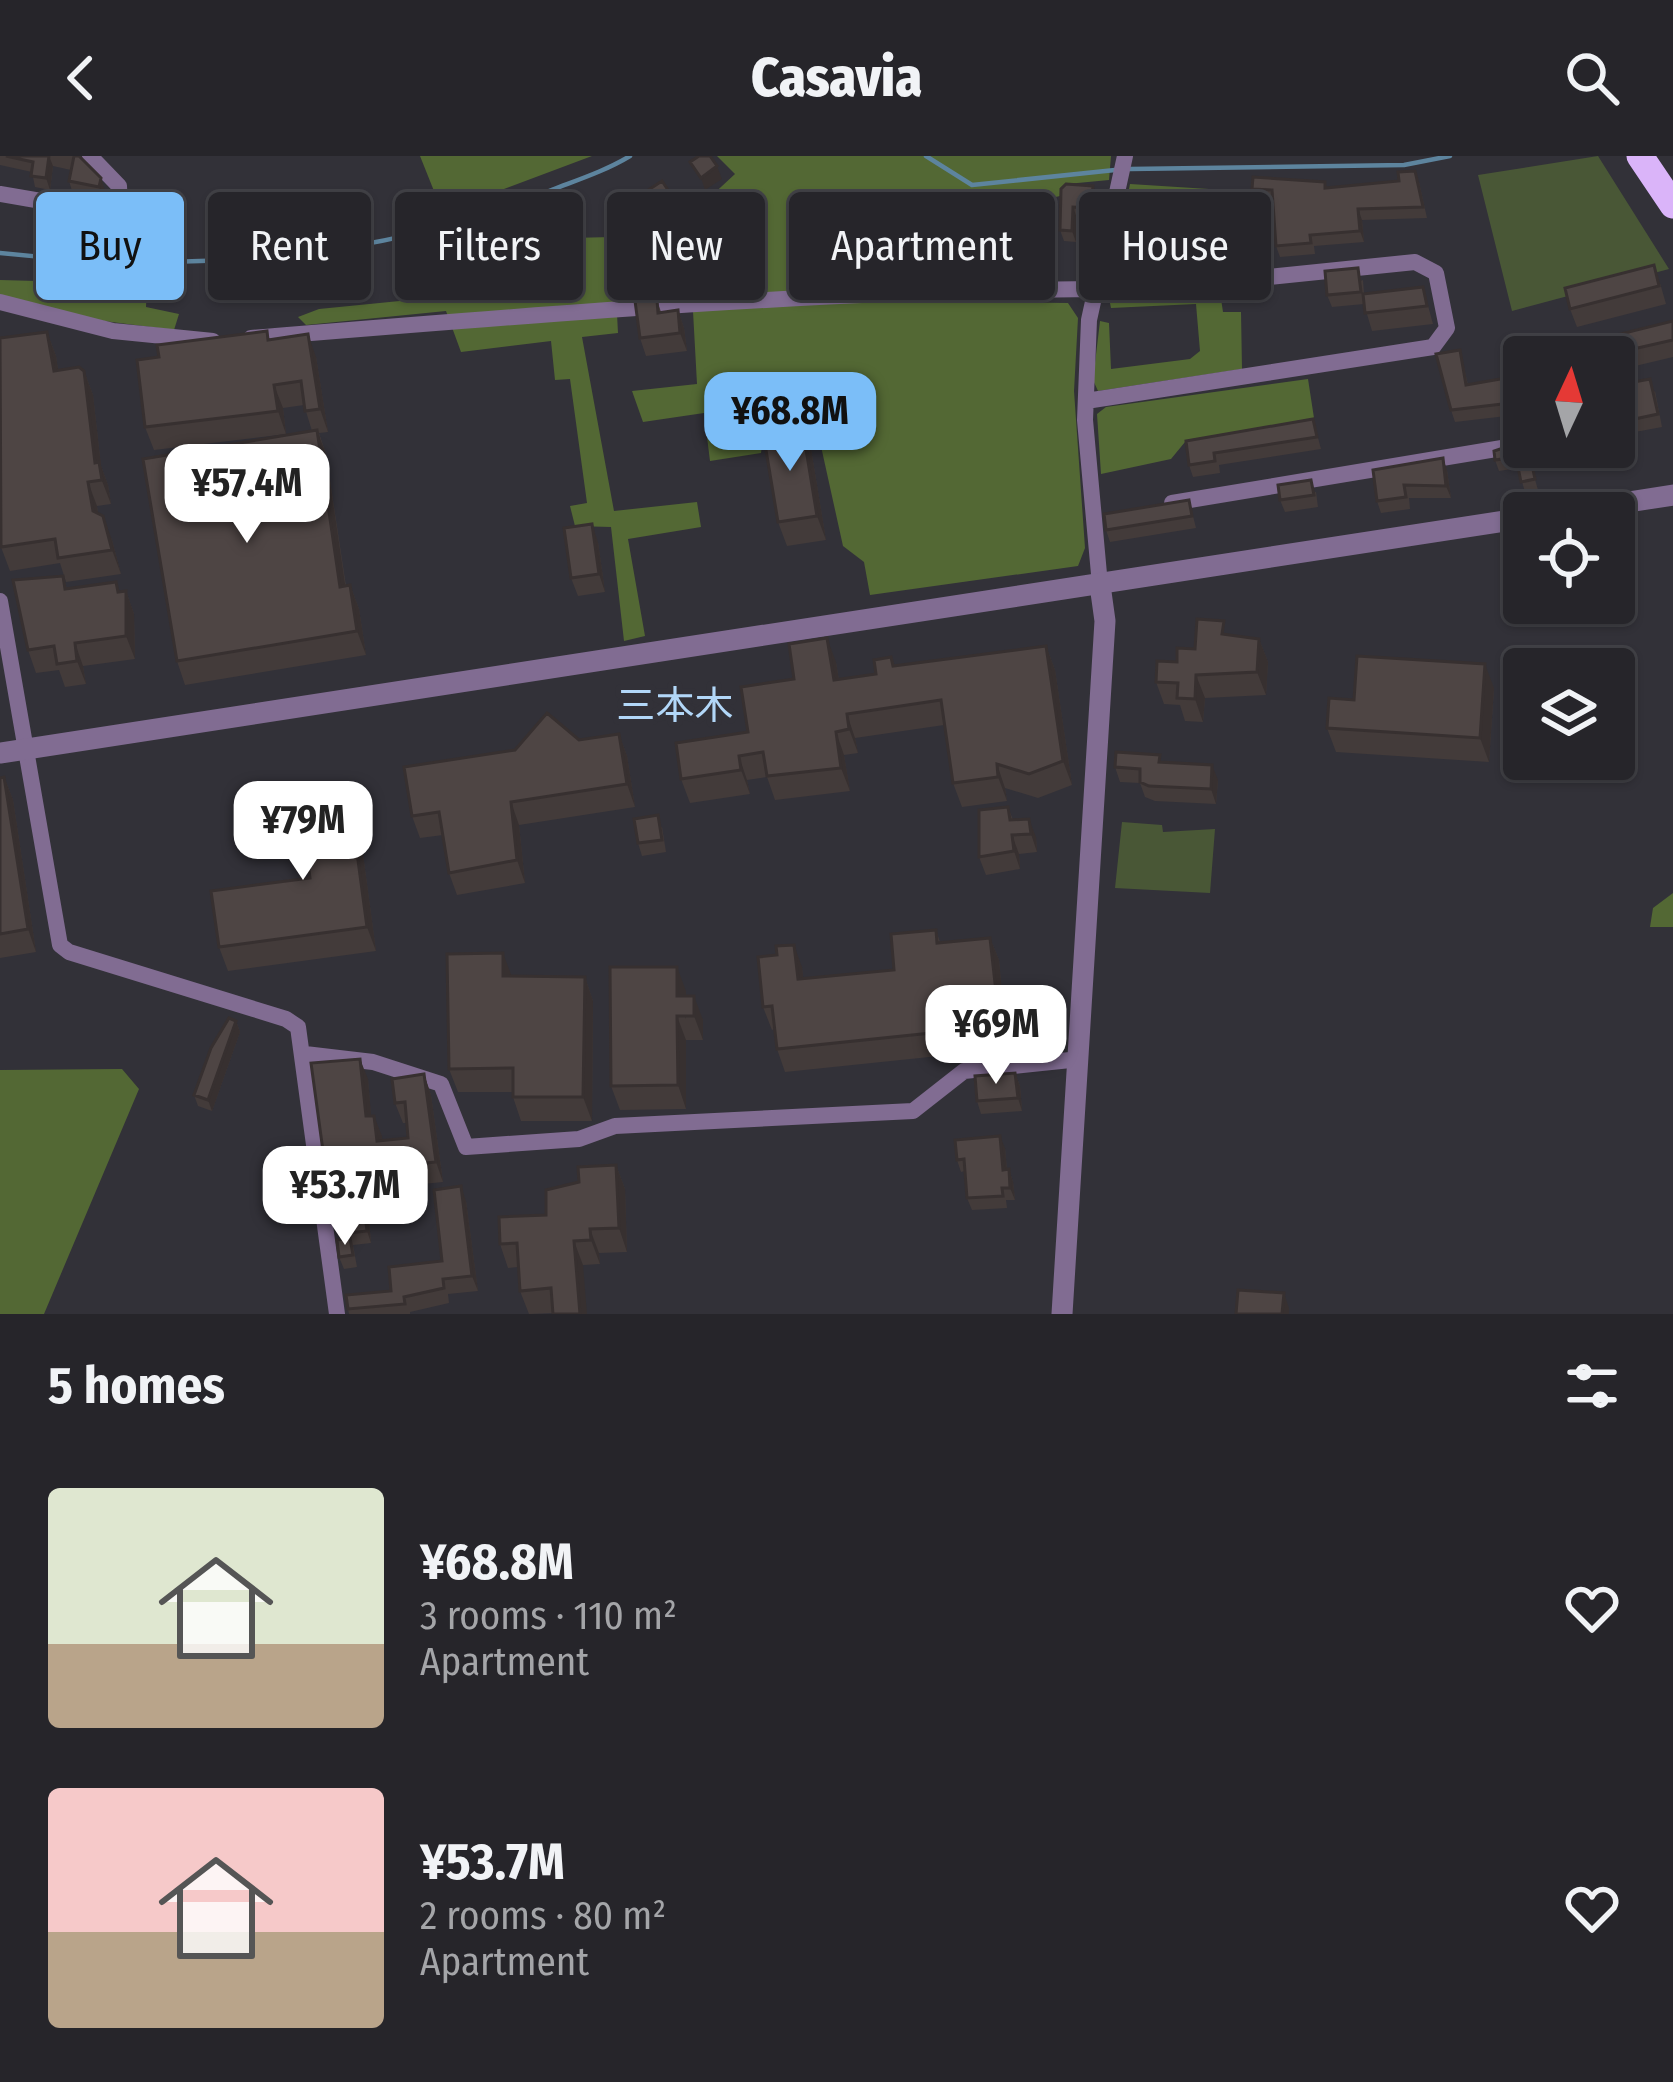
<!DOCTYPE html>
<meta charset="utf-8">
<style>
:root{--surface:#26252a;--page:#323136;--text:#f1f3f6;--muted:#a4a5a8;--line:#424247;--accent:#7bbef8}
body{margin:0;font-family:"Fira Sans Condensed","Noto Sans JP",sans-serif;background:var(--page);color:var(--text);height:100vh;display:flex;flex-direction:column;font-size:45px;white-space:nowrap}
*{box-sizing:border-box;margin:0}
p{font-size:39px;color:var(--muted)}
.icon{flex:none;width:66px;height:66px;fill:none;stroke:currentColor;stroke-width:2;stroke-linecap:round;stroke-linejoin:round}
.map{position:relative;height:1158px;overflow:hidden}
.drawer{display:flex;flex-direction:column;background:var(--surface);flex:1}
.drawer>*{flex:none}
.top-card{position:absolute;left:36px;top:36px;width:1602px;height:108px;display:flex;gap:24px}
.needle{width:78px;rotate:4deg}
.buttons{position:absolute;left:1503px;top:180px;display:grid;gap:24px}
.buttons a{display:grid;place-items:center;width:132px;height:132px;border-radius:12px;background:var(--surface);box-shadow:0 3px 9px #0004,0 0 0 3px var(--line);font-size:60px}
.price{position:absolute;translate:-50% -102px;padding:0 27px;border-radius:24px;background:#fff;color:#222;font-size:39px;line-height:78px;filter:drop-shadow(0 3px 6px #0008)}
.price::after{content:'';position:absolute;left:50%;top:72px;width:36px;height:27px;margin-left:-18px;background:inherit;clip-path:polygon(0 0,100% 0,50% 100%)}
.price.selected{background:var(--accent);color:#111}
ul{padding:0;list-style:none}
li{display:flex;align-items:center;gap:36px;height:300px;padding:0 48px}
li span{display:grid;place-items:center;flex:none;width:336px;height:240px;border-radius:12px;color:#555}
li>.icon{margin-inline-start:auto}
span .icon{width:144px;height:144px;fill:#fffc;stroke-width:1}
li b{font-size:51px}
h2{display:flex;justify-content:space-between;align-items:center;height:144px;padding:0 48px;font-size:51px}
.chip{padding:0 42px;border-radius:12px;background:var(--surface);box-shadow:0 3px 9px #0004,0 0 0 3px var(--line);font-size:42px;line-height:108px}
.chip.selected{background:var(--accent);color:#111}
header{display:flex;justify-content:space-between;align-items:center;height:156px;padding:0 48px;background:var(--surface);font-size:54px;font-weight:800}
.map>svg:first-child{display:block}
.green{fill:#495736}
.forest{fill:#536834}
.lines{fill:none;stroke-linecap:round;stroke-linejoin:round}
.stream{stroke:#5d849e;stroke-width:4.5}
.minor{stroke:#816c92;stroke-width:16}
.tertiary{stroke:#816c92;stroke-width:21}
.trunk{stroke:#dab4f9;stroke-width:27}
.wall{fill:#433b3a}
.shaded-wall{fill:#373030}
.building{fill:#4e4544;stroke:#373030;stroke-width:3}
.labels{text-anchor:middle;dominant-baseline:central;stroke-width:12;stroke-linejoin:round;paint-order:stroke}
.quarter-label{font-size:39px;fill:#b2d7f8;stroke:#323138}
</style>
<header><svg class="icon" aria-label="back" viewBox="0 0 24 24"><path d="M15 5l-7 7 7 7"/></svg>Casavia<svg class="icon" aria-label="search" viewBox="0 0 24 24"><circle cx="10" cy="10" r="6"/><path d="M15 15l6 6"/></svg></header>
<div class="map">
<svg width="1673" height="1158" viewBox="0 0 1673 1158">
<rect width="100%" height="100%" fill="#323138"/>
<path class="green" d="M1598,0L1669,113L1512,155L1478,19Z
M1122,666L1162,669L1163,676L1215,673L1210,737L1115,732Z"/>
<path class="forest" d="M420,0H592L456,51L436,40Z
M717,0H1111L1109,24L1067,28L1060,40L1004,53L983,71L980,43L884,50L893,145L1068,147L1078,162L1074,235L1085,392L1078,410L870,439L864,406L843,390L813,254L767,255L761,297L710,305L704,257L643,266L632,235L697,228L692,137L616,139L618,177L582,181L614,355L697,346L701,371L628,383L645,480L624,485L611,371L575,370L570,350L587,347L570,223L555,224L551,185L461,196L446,155L306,169L298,161L319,153L450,140L474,125L476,112L463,101L493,84L612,81L644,87L680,69L735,18Z
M1130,28L1209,33L1215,67L1255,72L1273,84L1269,112L1157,122L1154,72H1121Z
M0,124L147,128L146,151L179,158L174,174L104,165L0,141Z
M1210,134L1220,136L1223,156H1241L1242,213L1098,235L1093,224L1100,165L1109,167L1111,213L1190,203L1200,195L1196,148L1111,152L1109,142Z
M1308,223L1314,262L1185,286L1171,303L1101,318L1097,258L1106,251Z
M1673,737V771H1650L1653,752Z
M122,913L139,933L44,1158H0V914Z"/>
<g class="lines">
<path class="stream" d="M926,0L972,29L1115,14
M1130,13L1404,9L1450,0
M0,97C187,117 379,106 554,33C580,23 607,14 630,0"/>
<path class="minor" d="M0,38L111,57L120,50L119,30L90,0
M0,146L113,175L213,185
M251,182C531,159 812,135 1094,133
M1086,245L1433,191L1447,172L1436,117L1415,106L1093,139
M1172,347L1508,291
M1100,429L1085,264L1089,164L1125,0
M0,445L60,789L69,796L286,863L298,871L337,1158
M305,898L373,906L441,928L466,991L579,983L615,970L913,955L964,915L1080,903"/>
<path class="tertiary" d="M1558,357L1673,339
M0,597L1524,362
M1062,1158L1105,465L1100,429"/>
<path class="trunk" d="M1640,0L1673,49"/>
</g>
<path class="wall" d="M0,0H74L71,14L53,10L50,34L35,31L32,16L0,9Z
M74,0L105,34L104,43L73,38L69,25Z
M1325,26L1327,32L1419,26L1427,62L1362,64L1364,86L1314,90L1315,98L1280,101L1276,90L1273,45L1256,44L1252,33Z
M1093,30L1097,41L1095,63L1077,62L1076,86L1064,85L1060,74L1061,33Z
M887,54H971L976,86L954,89L952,82L936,83L934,77L907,81L909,96L896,98L892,86Z
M1144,67L1148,79L1150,108L1129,109L1125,97L1128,80Z
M1363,124L1364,138L1423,131L1433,168L1372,175L1364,148L1332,151L1327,139Z
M1660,127L1666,148L1577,171L1570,153Z
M657,144L661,156L678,154L684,172L687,195L646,200L640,182Z
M1673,165V201L1614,215V201H1584Z
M47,176L56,200L58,214L84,215L93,239L101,310L108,329L111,348L97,350L98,358L112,384L121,418L66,426L60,407L10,415L1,391Z
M270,183L316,201L328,276L319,277L326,298L346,430L350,429L359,453L366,499L185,529L177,505L312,275L304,249L283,252L286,278L154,294L145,271Z
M1460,194L1468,229L1506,222L1515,259L1455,266L1451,254Z
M1655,235L1662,271L1635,276L1630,264Z
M1313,263L1321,293L1225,308L1219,309L1220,317L1193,321L1189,309L1186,285Z
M802,269L811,293L826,384L787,390L778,366Z
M1524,285L1538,334L1525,336L1518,312L1499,315L1495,304Z
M1373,314H1447L1451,342H1409L1410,353L1381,357L1377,345Z
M1316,336L1318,351L1285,356L1280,344Z
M1189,344L1196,372L1110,386L1106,374Z
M598,386L605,436L578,440L571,422Z
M63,420L67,433L126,435L134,458L135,503L83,510L86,528L65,531L59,514L36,517L28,494Z
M1229,479L1259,483L1268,506L1266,539L1205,542L1203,566L1185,565L1180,549L1164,548L1156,526L1177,506L1195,493Z
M1046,490L1055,514L1072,629L1038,642L1005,632L1007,645L962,651L953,627L944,569L855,582L858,597L844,599L850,635L775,644L767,621L747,624L750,638L690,647L681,623L748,576L794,523L836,506L839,524L876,518L891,501L895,510Z
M1494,532L1489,606L1336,596L1327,572L1354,544Z
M619,578L627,600L635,651L519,669L525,727L457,739L449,717L443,679L420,682L412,660L579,584Z
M1163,607L1218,624L1216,648L1155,645L1145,641L1140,627L1120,626L1115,611Z
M4,621L13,644L36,796L0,802V622Z
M348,630L357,654L376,795L228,815L219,791L310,722Z
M1008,651L1013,664L1036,681L1037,696L1019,698L1020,713L986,719L979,701Z
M662,671L666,696L642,700L638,687Z
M936,774L940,786L990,782L999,804L1004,859L987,885L968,897L785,916L777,893L774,873L772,874L763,851L802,811L803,823L894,814Z
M677,811L686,840L703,864V884H686V953L620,954L611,930Z
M511,820L585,821L593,845L592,965H521L513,941V936H458L449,913Z
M236,865L240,876L212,955L198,950L194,939Z
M1015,917L1020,930L1022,955L981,958L977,945Z
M424,918L431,939L443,1026L333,1037L326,1017L368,923L371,960H374L382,984L408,982L407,967H403L395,947Z
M1005,992L1007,1014L1009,1013L1013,1026L1015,1044H1006L1007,1052L972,1054L967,1042L965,1015L961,1016L957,1004Z
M616,1009L625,1033L627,1096L599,1097L600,1108L583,1109L553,1157L529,1158L520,1135L518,1111L508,1112L500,1088L546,1059Z
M466,1045L478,1135L448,1138L449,1147L410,1156V1158H349L348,1153L391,1135L442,1105Z
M364,1050L369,1063L371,1087L353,1089L357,1111L344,1113L339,1101L341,1083L339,1078Z"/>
<path class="shaded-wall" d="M49,0L53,10L50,34L46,22Z
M717,10L722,23L705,34L701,22Z
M101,22L105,34L104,43L99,31Z
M1093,30L1097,41L1095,63L1091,52Z
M670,37L675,49L646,68L641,56Z
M967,43L971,54L976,86L971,75Z
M1073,51L1077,62L1076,86L1072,75Z
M1358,53L1362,64L1364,86L1360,75Z
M1144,67L1148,79L1150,108L1146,96Z
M678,154L684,172L687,195L680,177Z
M47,176L56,200L62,238L54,215Z
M308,178L316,201L328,276L320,253Z
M84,215L93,239L101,310L108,329L111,348L95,307Z
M274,229L283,252L286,278L278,255Z
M802,269L811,293L826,384L817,360Z
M317,274L326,298L349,455L340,431Z
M1443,302L1447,314L1451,342L1446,330Z
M88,326L97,350L101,378L93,355Z
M103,360L112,384L121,418L112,394Z
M592,368L598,386L605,436L599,418Z
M116,426L125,449L126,435L134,458L135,503L126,480Z
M350,429L359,453L366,499L357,475Z
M827,482L836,506L843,548L834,524Z
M1259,483L1268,506L1266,539L1257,516Z
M75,487L83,510L86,528L77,505Z
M1046,490L1055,514L1072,629L1063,605Z
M1485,508L1494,532L1489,606L1480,582Z
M1196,519L1205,542L1203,566L1195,543Z
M847,558L855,582L858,597L849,573Z
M836,576L844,599L850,635L841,612Z
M619,578L627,600L635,651L627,628Z
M739,600L747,624L750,638L741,614Z
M997,608L1005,632L1007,645L998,621Z
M1212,609L1218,624L1216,648L1211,633Z
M4,621L13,644L36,796L28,773Z
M348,630L357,654L376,795L367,771Z
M511,646L519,669L525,727L517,704Z
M1029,663L1036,681L1037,696L1031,678Z
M1012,679L1019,698L1020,713L1014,695Z
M990,782L999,804L1004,859L987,885L978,863Z
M794,789L802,811L806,846L798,823Z
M503,797L512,821L503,820Z
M677,811L686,835V863L677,840Z
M585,821L593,845L592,965L583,941Z
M694,840L703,864V884L694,860Z
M677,860L686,884V953L678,929Z
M236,865L240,876L212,955L208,944Z
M360,903L368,923L373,981L366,960Z
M1015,917L1020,930L1022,955L1018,942Z
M424,918L431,939L443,1026L436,1006Z
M374,960L382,980L384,1005L377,985Z
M1000,980L1005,992L1008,1026L1003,1014Z
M616,1009L625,1033L627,1096L619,1072Z
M1009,1013L1013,1026L1015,1044L1010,1032Z
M461,1030L466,1045L478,1135L472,1120Z
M364,1050L369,1063L371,1087L367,1075Z
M590,1073L599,1097L600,1108L591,1084Z
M574,1085L583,1109L587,1158H580Z
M1284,1137L1289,1152V1158H1282Z"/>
<path class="building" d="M6,0H49L46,22L31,20L33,6Z
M74,0H79L101,22L99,31L69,25Z
M699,0H710L717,10L701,22L690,6Z
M1415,15L1423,51L1358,53L1360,75L1310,79L1311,87L1276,90L1272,34L1252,33L1253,21L1325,26V32L1399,25L1398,16Z
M662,25L670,37L641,56L633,44Z
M1066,28L1093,30L1091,52L1073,51L1072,75L1060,74L1061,33Z
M967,43L971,75L950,78L949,70L932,71L931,65L902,69L905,85L892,86L887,54Z
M1144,67L1146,96L1125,97L1123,81L1128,80L1127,68Z
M1654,109L1659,130L1570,153L1565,132Z
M1358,112L1361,136L1327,139L1325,115Z
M1423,131L1427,150L1365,157L1363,138Z
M657,144L658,157L678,154L680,177L640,182L635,145Z
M1673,165V184L1598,201H1584L1580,188Z
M267,175L268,184L308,178L320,253L305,255L301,225L274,229L278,255L145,271L137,204L159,201L157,189Z
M47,176L54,215L79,211L84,215L95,307L99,306L102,324L88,326L93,355L103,360L112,394L58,402L55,383L1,391L0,182Z
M1460,194L1466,229L1506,222L1511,247L1451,254L1436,198Z
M1650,223L1658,258L1630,264L1623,228Z
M1313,263L1317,281L1221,296L1214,297L1215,305L1189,309L1186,285Z
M802,269L817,360L778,366L763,276Z
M317,274L340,431L350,429L357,475L177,505L143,303Z
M1524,285V291H1528L1535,323L1521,326L1516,301L1495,304L1494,295Z
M1443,302L1446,330L1404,329L1406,341L1377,345L1373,314Z
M1311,324L1314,339L1280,344L1278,329Z
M1189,344L1192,360L1106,374L1104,358Z
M592,368L599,418L571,422L564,372Z
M63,420L65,433L116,426L118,436L126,435V480L75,487L77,505L57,508L54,490L28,494L13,424Z
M1197,463L1224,465L1222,478L1259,483L1257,516L1196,519L1195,543L1177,542L1178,527L1156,526L1157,505L1177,506V492L1195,493Z
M827,482L834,524L876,518L874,504L891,501L893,510L1046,490L1063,605L1029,618L997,608L998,621L953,627L941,544L847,558L849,573L836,576L841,612L767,620L763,596L739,600L741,614L681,623L676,587L748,576L741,531L794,523L789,488Z
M1357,500L1485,508L1480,582L1327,572L1329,542L1354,544Z
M547,557L579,584L619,578L627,628L511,646L517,704L449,717L439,656L412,660L404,611L515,594Z
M1116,596L1160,599L1159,606L1212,609L1211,633L1149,630L1140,626V613L1115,611Z
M4,621L28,773L0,778V622Z
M348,630L367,771L219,791L211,735L310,722L299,637Z
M1008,651L1010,664L1029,663L1031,678L1012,679L1014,695L979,701V654Z
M658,659L662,684L638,687L634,663Z
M936,774L937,787L990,782L996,836L978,863L960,874L777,893L772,850L763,851L758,801L777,799L776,790L794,789L798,823L894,814L891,778Z
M503,797V820L585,821L583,941H513V912L449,913L447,798Z
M610,811H677V840H694V860H677L678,929L611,930Z
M229,862L236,865L208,944L194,939L211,892Z
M360,903L366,960H374L377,985L408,982L405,946L395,947L392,923L424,918L436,1006L326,1017L311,907Z
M1015,917L1018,942L977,945L975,920Z
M1000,980L1003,1014L1009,1013L1010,1032H1002L1003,1040L967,1042L964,1003L957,1004L955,984Z
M616,1009L619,1072L590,1073L591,1084L574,1085L580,1158H553L551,1132L520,1135L517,1087L500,1088L499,1061L546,1059V1034L579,1026L578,1011Z
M461,1030L472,1120L443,1123L444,1132L404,1141L405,1148L348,1153L346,1139L391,1135L389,1111L442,1105L434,1034Z
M364,1050L367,1075L339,1078L336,1054Z
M350,1082L353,1099L339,1101L337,1084Z
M1238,1134L1284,1137L1282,1158H1236Z"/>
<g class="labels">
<g class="quarter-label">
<text x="675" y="550">三本木</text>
</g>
</g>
</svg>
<div class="buttons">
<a><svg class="needle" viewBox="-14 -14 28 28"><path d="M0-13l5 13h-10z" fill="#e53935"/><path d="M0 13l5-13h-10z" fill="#a4a5a8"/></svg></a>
<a><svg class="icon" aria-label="locate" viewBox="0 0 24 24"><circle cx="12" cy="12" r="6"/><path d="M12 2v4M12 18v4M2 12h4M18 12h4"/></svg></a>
<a><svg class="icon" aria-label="layers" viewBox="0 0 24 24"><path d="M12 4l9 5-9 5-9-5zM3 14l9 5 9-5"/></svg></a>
</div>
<b class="price selected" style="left:790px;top:318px">¥68.8M</b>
<b class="price" style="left:247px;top:390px">¥57.4M</b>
<b class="price" style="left:303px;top:727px">¥79M</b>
<b class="price" style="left:996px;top:931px">¥69M</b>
<b class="price" style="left:345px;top:1092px">¥53.7M</b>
<div class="top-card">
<a class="chip selected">Buy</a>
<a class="chip">Rent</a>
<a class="chip">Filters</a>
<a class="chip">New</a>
<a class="chip">Apartment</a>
<a class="chip">House</a>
</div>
</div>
<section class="drawer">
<h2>5 homes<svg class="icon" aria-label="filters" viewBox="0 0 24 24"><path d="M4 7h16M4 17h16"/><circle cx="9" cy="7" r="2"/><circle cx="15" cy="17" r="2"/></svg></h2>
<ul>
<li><span style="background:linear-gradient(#dfe7d0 65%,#b9a48a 0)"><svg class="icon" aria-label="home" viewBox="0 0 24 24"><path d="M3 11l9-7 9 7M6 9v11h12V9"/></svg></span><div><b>¥68.8M</b><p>3 rooms · 110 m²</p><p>Apartment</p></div><svg class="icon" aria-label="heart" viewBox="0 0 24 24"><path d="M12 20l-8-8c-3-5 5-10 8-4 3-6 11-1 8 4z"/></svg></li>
<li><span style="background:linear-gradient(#f6c9c9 60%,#b9a48a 0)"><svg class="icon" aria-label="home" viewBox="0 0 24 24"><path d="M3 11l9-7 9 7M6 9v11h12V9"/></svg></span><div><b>¥53.7M</b><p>2 rooms · 80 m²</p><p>Apartment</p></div><svg class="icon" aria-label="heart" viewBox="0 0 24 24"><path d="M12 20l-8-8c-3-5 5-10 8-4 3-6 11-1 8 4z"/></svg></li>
</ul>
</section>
